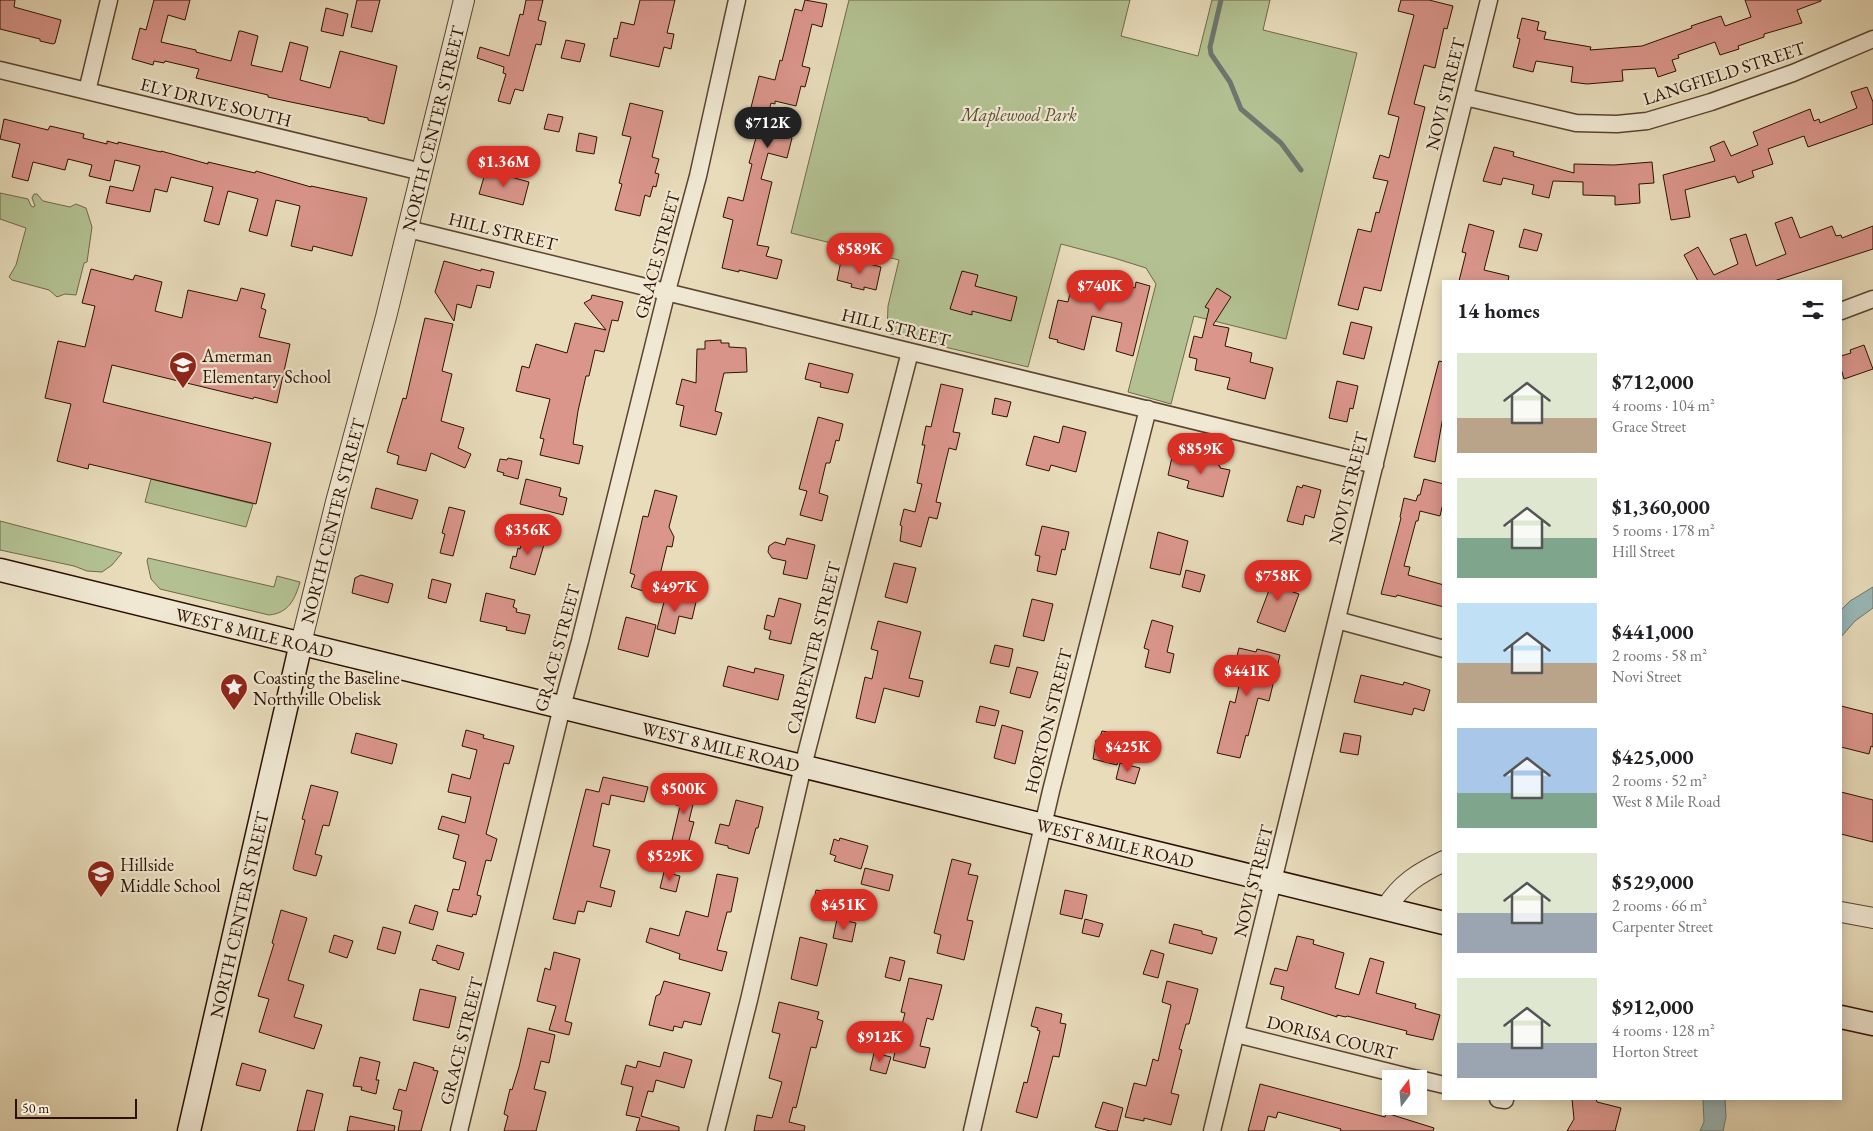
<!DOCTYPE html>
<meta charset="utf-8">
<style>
:root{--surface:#fff;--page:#f6f6f6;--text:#202124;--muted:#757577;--accent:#d93025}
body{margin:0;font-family:"EB Garamond",serif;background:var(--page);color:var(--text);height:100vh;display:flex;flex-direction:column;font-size:19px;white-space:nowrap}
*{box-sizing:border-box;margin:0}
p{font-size:16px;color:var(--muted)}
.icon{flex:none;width:28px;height:28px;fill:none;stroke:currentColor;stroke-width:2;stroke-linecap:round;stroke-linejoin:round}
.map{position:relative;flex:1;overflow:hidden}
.side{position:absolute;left:1442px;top:280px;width:400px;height:820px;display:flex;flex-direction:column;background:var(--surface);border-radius:0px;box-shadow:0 2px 12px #0003}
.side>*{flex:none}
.needle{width:32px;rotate:16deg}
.tools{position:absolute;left:1382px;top:1070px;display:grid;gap:10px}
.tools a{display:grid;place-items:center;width:45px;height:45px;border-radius:0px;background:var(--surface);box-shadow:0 2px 12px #0003;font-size:25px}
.scale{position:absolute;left:15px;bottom:12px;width:122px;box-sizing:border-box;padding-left:5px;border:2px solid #2c1100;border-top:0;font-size:14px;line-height:18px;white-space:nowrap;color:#2c1100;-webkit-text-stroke:4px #f0e8d3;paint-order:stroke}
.price{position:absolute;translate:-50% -42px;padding:0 11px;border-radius:18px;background:var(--accent);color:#fff;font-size:16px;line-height:32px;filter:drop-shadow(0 1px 2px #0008)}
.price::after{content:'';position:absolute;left:50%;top:30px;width:15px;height:11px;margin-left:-8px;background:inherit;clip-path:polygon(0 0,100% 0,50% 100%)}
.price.selected{background:#222;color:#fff}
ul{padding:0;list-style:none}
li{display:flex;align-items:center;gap:15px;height:125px;padding:0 15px}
li span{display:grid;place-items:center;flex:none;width:140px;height:100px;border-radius:0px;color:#555}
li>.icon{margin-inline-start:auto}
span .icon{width:60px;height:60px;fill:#fffc;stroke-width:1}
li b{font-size:21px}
h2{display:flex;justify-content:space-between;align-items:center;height:60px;padding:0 15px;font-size:21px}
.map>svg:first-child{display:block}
.green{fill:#b3c192;stroke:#706949}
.water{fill:#9ab9b9;stroke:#6e766f}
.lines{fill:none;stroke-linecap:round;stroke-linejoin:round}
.stream{stroke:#6e766f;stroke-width:5}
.building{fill:#db968c;stroke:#2c1100}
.minor-casing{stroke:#5b442f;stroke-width:19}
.tertiary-casing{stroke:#5b442f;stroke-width:22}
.secondary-casing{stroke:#2c1100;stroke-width:25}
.minor{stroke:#f0e8d3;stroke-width:16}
.tertiary{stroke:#f0e8d3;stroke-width:20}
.secondary{stroke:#f0e8d3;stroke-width:22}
.labels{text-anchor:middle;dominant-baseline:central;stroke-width:4.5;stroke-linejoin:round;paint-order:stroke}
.street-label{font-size:18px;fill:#2c1100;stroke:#f0e8d3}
.park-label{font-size:18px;font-style:italic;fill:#5b4f33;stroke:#f0e8d3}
.poi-label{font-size:18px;fill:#2c1100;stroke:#f0e8d3;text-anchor:start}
</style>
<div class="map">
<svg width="1873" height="1131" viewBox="0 0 1873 1131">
<rect width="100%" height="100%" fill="#e8dcbb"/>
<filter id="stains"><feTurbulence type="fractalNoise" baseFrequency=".004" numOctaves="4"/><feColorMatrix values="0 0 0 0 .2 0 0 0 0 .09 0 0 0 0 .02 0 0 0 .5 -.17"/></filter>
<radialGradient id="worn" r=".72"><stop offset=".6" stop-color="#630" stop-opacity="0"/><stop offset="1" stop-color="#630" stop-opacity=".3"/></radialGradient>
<path class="green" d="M849,0H1130L1121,36L1198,56L1212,0H1270L1263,30L1357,53L1286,339L1194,316L1171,404L1128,392L1156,284L1146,268L1114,258L1061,244L1028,367L887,333L888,306L899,260L791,233Z
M0,193L28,199L31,206L33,207L35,206L32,198L34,194H37L43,201L70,207L76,204L86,208L92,227L87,262L84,263L76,295L65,294L57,297L49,290L12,280L9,277L16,265L26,228L0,219Z
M151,479L253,504L246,527L145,502Z
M0,521L122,553L112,565L102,572L87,571L74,566L0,550Z
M148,558L274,587L277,576L300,582C295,599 289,613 269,615L160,589L151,579L147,561Z"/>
<path class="water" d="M1873,587V608L1855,621L1841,637V610L1850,601Z
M1703,1099H1725L1726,1117L1723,1131H1700L1704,1122Z"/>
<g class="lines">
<path class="stream" d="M1221,0L1210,47L1211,54L1230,82L1241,109L1281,143L1301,170"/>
</g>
<path class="building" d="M0,0H15L14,7L61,20L55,43L53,44L40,41V39L0,29Z
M154,0H190L185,20L168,15L161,42L196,50V52L231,61L239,31H241L258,36L251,65L282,72L290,42L308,47L300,80L330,88L340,51L397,66L384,124L368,120V118L286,101L268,97V95L196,78L199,69L165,61L164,63L154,61L153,65L132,59L140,28L146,30Z
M357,0H380L372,32L351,27Z
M526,0H543L538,20L546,22L541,45L536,44L523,91L515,89L510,104L498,101L506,74L503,73L504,67L477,58L480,47L509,56L520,14L523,15Z
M640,0H675L667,33L674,34L671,49L664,47L659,67L610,56L614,38L617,39L621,22L634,25Z
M805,0L827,4L822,27L812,24L802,66L810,68L805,87L801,86L796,106L775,101V104L771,103L764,130L792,138L787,158L768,153L761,179L772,182L757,245L769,247L766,256L782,260L777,279L739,270V272L722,268L733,220L723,217L728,197L743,201L752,164L749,163L757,134L745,131L759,76L775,80L780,60L782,61L795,9L802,11Z
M1401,0H1429L1453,6L1447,29L1444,28L1435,68L1424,65L1414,104L1425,107L1381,291L1364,287L1358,310L1338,305L1358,229L1371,232L1376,212L1379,213L1388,181L1373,178L1380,155L1389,158L1399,117L1388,114L1414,15L1398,11Z
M1745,0H1821V1L1797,10L1802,23L1764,34V37L1738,46L1739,49L1720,55L1715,42L1678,55L1679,58L1672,60L1676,71L1658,77L1655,68L1622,70L1623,81L1587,84L1571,82L1573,67L1536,61L1533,72L1513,67L1520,39L1517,38L1522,18L1539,22L1537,30L1546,32L1544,39L1591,47L1590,50L1642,46L1692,28L1691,26L1721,16L1725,26L1751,17Z
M326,8L348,14L343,36L321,31Z
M566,40L585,44L580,62L561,58Z
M1867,87L1873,102V124L1808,147L1804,136L1768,149L1773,164L1752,171L1754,177L1738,183L1735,176L1685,190L1690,217L1671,220L1663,175L1715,161L1710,147L1724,141L1731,156L1758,145L1753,132L1810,109L1814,121L1819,119L1820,123L1857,108L1851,92Z
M630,103L663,111L652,157L659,159L655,173L659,174L656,187L653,186L650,197L645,195L640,216L615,210L622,184L619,183L631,137L622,135Z
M548,114L563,117L559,132L544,129Z
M4,119L48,130L50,126L84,134L83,138L107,144V141L118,144V142L161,152V151L208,164V162L255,173L256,171L311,187V186L367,198L352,256L313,246L312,251L291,246L300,206L276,200L267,236L249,231L258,199L228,191L219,225L204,221L213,187L171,177L167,192L155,189L150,212L106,203L110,186L133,191L140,166L115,160L110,181L89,176L92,165L68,159L65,170L33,162L28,181L12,177L20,144L0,139Z
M579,133L597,137L594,154L576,151Z
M1494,147L1514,152L1513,156L1574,173V164L1614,165L1652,162L1654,183L1639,184L1640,203L1615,205V196L1583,195V182L1553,181L1549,198L1532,194L1534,185L1503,178L1501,185L1483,181Z
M486,170L529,182L523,205L479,194Z
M1792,217L1800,238L1832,226L1836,236L1841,235L1842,238L1873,226V249L1774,281H1698L1684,255L1698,247L1714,275L1738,264L1730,239L1746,234L1756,266L1786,254L1775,223Z
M1469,224L1494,231L1484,270L1509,276L1508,281H1459L1466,253L1462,252Z
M1524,229L1542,234L1537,251L1519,247Z
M444,261L481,271V269L494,272L490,288L477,285L471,308L457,304L454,321L435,292Z
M841,261L857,265L858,261L881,267L876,290L864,287V290L851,287L852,284L837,280Z
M91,269L133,280L135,275L162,282L155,311L182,318L188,290L237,301L241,288L265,294L261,308L266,310L259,337L290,344L277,403L254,397L253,399L112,365L103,402L271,443L256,504L89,464L88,469L57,461L71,404L45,398L58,341L85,347L95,306L82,303Z
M962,271L978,275L975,286L1017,297L1011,321L972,311V315L950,309Z
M1075,272L1096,276L1095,279L1135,288L1136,282L1150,286L1133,356L1116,351L1122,323L1092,316L1084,350L1057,342L1058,340L1049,338L1058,300L1068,302Z
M1217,288L1231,297L1213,325L1229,328L1225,346L1252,353L1250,362L1273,368L1265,399L1227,389L1230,378L1195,370L1197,359L1189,357L1194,336L1202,338L1209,309L1205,307Z
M592,295L623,302L618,321L612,320L604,352L595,350L589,376H586L578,411L573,444L583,446L579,464L540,455L544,439L540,438L550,399L516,391L522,366L529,368L536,344L567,353L575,323L606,330L584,303L591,299Z
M425,318L453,324L442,371L452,374L441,421L464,428L458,448L471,454L465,468L431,453L426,471L397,464L399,456L387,452L403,398L406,399Z
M1351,322L1372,327L1364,359L1343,354Z
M721,340V343H729V347L746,348L747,372L724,373L715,411L722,413L716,435L680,426L684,406L676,404L682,379L696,383L697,349H705V341Z
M1864,345L1873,369L1844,379L1841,369V356L1851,353L1850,350Z
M1439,361L1444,362V411L1435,462L1414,457Z
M809,363L853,374L848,393L820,387L821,383L805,379Z
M1337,381L1358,386L1353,409L1350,408L1347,422L1329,418Z
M941,384L963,389L953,432L960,433L956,450L949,448L936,502L941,503L937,519L929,517L921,547L900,541L902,526L900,525L904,509L915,512L922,484L917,483L925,445H922L926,426L931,427Z
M995,398L1011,402L1007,417L992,414Z
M818,417L843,424L839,441L836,440L830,463H826L819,493L828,496L822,521L800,515L807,491L799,489Z
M1063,426L1086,432L1076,472L1051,465L1049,471L1026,465L1034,436L1059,443Z
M1172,457L1194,462L1195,460L1203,463L1204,458L1218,462V465L1220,466V468L1230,470L1223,497L1187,488L1189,481L1168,475Z
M508,458L522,461L518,479L503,475L504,473L497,471L500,459L507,460Z
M526,479L561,488L559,496L567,498L563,515L520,504Z
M1424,479L1444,484V499L1440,516L1420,511L1418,521H1416L1404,566L1410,567L1408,575L1444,585V607L1397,595L1396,597L1381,594L1401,518L1400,517L1404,498L1416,501L1418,495H1420Z
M1303,485L1321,490L1314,518L1305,515L1303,525L1287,521L1297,486L1302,488Z
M376,488L418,500L412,519L371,508Z
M655,490L677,496L669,527L674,537L672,547L667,546L655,595L631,587L635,575L630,573L643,516L648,517Z
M449,507L465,511L453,556L440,553L445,534L442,533Z
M1042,526L1069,532L1065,550L1062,549L1056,575L1037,571L1040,556L1035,555Z
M1158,532L1188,541L1180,575L1150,568Z
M523,536L545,541L535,575L510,568L513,556L516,557L518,548L520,549Z
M787,538L815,545L807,579L783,574L786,561L772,558L768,552L769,546L775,542L785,545Z
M894,563L916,568L907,603L885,597Z
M1272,568L1290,574L1284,589L1299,594L1285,632L1257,622L1271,585L1266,583Z
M1186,570L1205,575L1200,592L1182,587Z
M361,575L393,584L388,603L352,593L355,578Z
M432,579L451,584L446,603L428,598Z
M486,593L515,600L513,607L517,609L516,612L530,615L525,634L506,630L507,627L480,621Z
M666,594L696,602L692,619L679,616L675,634L657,629Z
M779,598L801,604L791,644L769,639L771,631L764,629L767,615L774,617Z
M1032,599L1053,604L1044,641L1023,636Z
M626,617L656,625L648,657L618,649Z
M1152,620L1173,626L1167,652L1174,654L1170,673L1145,667L1149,650L1144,648Z
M878,621L921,632L909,678L923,681L919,697L884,688L875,723L856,718L865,677L872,679L878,651L871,649Z
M995,645L1013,649L1009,667L990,663Z
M1239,648L1256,652L1257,649L1280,655L1269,701L1258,698L1248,736L1246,735L1240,758L1217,753L1230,701L1235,703L1241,677L1235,675L1237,664H1235Z
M728,666L754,673L755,668L784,675L778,700L723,686Z
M1017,667L1038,672L1030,698L1010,693Z
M1361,675L1403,685L1404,682L1430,690L1424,711L1414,708L1412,715L1354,702Z
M980,706L999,711L995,726L976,722Z
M1841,706L1873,714V747L1871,746L1869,754L1841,747Z
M1002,725L1023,731L1015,764L994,758Z
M466,730L484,735L483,738L514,746L509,764L504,763L486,834L497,839L491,861L486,860L477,895L481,896L476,915L473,914L472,917L447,911L453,889L459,890L466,862L453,858L459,835L438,829L442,816L465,823L471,797L448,792L452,774L470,779L477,750L462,746Z
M1102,731L1124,735L1117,765L1093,759L1096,740H1099Z
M356,733L397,744L392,764L351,753Z
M1344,733L1361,736L1358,755L1340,752Z
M1120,763L1140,768L1135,784L1116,779Z
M603,777L648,787L644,802L611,795L609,805L602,803L593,846L610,850L600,887L615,891L611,907L587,901L584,912L578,911L575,924L553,919L586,789L599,792Z
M311,785L338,792L329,826L323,825L315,854L322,856L316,876L294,870L293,868L305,820L302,819Z
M677,787L696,792L689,821L694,822L688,844L672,840L680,806L673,804Z
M1841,792L1873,800V842L1841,834Z
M736,800L763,807L758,828H756L749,854L728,848V846L715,843L720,824L729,826Z
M840,838L868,846L861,869L834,861L836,856L830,854L834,839L839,841Z
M952,859L971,864L968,874L978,876L967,920L973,921L964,960L937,953L941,935L934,933Z
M865,868L893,875L889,891L861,884Z
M664,872L680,876L676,892L660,888Z
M717,874L738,878L731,912H727L717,950L727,952L722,971L679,959L680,954L646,942L650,928L679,936L686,911L708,917Z
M816,890L838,894L833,918L815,914V912L812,911Z
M1065,890L1087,895L1082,919L1060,914Z
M415,905L438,912L433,930L409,923Z
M281,910L307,918L288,980L304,985L294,1017L322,1025L314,1049L259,1032L269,999L258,996L274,944L272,943Z
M837,919L856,923L852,942L833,938Z
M1085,919L1103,924L1099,937L1082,933Z
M1174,924L1202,931V934L1217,938L1212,954L1169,943Z
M383,927L401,932L395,954L377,949Z
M334,935L353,941L347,958L329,952Z
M1297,936L1314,940L1313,944L1344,953L1335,988L1359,995L1370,958L1384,962L1376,993L1416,1004L1415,1008L1440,1015L1433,1040L1406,1034L1407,1031L1347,1016L1346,1017L1337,1015V1017L1281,999L1284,987L1270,984L1275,968L1287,971Z
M800,937L827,944L817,986L791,979Z
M437,945L464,953L459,970L437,963V961L432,960Z
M1151,950L1164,954L1158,978L1143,974Z
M554,952L580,959L565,1021L572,1023L569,1035L549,1030L556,1006L537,1001L545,968L550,970Z
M890,957L905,961L900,981L885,977Z
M909,978L942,985L933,1020L927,1018L920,1046L930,1048L925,1068L893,1060L905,1013L901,1012Z
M664,981L710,993L701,1025L684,1021L682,1028L674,1026L673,1031L649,1025L656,996L660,994Z
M1167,981L1198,989L1189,1024H1186L1179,1049L1182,1050L1171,1093L1179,1095L1171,1125L1144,1118V1121L1125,1117L1134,1083L1146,1086L1153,1059L1158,1061L1171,1005L1162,1002Z
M420,989L456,997L449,1028L413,1020Z
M779,1002L819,1012L817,1019L823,1021L816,1048L811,1047L796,1108L793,1107L789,1122L805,1126L804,1131H754L757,1115L772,1118L782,1082L769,1078L780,1034L772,1032Z
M1036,1007L1062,1014L1060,1023L1066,1024L1059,1057L1053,1056L1037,1118L1016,1112L1024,1082L1027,1083L1040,1031L1037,1030L1038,1028L1031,1026Z
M528,1028L555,1035L549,1063L541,1061L534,1089L546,1092L536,1131H504L508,1116L504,1114L510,1089L512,1090L519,1067Z
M664,1052L692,1060L684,1088L656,1080L653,1092L648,1091L641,1116L679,1127V1131H636L640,1118L626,1115L633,1087L621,1084L626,1065L636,1068L638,1061L660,1067Z
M874,1053L891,1057L886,1074L870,1070Z
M360,1057L380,1062L376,1080H379L376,1094L361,1090L362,1087L353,1086Z
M414,1062L434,1068L433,1070L438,1071L421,1131H398L402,1111L393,1109L399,1089L406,1091Z
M242,1063L266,1070L260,1091L236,1085Z
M1260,1084L1385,1117L1386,1113L1434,1128L1433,1131H1340L1341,1129L1278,1112L1276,1118L1268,1116L1264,1131H1248Z
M307,1090L323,1094L314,1131H297Z
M1572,1099H1596L1597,1102L1621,1108L1615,1131H1567L1574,1119Z
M1103,1102L1123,1108L1117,1131H1110L1095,1127Z
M350,1116L395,1126L394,1131H347Z"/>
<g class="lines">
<g class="minor-casing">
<path id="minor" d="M0,70L422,172
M87,91L109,0
M1465,97L1576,123L1617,124L1647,121L1711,102L1793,73L1873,39
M408,229L1375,465
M1841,311L1873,299
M1337,620L1444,649
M1236,1034L1417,1079
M1419,1079L1444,1085
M1498,1099L1505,1100
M459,1131L562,707L580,641L667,291L698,176L737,0
M716,1131L749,1000L803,766L910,352
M972,1131L1051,791L1148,409
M1212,1131L1442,188L1489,0"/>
</g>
<g class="tertiary-casing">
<g id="tertiary">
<path id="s1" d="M301,643L336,502L386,317L464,0"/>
<path d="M1386,908C1401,884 1419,873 1444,861"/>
<path d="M1841,912L1873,918"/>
</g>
</g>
<g class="secondary-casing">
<g id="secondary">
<path id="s2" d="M0,570L1444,923"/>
<path d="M1841,1017L1873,1024"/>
<path id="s3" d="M189,1131L301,643"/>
</g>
</g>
<use href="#minor" class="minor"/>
<use href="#tertiary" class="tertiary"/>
<use href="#secondary" class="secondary"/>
</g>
<defs>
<g id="school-pin" transform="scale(1.4375)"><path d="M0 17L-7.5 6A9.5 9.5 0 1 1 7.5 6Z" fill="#8f2418" stroke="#f0e8d3"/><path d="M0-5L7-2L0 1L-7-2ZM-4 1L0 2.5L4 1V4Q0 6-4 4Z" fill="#fff"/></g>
<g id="sight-pin" transform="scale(1.4375)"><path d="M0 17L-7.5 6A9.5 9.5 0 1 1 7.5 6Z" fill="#8f2418" stroke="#f0e8d3"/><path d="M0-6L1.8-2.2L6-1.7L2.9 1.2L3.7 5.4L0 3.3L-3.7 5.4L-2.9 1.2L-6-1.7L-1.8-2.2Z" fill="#fff"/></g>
</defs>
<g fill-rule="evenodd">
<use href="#school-pin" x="183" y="365"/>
<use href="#sight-pin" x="234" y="687"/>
<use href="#school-pin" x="101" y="874"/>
</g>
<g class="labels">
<g class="street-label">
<text transform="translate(1724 73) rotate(-18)">LANGFIELD STREET</text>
<text transform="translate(1445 94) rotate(-76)">NOVI STREET</text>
<text transform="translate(216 102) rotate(14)">ELY DRIVE SOUTH</text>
<text stroke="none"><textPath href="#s1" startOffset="531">NORTH CENTER STREET</textPath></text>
<text transform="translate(503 231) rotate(14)">HILL STREET</text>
<text transform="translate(657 255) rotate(-75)">GRACE STREET</text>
<text transform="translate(896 327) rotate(14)">HILL STREET</text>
<text transform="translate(1348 488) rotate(-76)">NOVI STREET</text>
<text stroke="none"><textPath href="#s1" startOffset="126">NORTH CENTER STREET</textPath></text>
<text stroke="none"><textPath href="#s2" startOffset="262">WEST 8 MILE ROAD</textPath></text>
<text transform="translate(557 648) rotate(-75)">GRACE STREET</text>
<text transform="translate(813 648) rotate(-76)">CARPENTER STREET</text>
<text transform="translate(1048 721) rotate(-76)">HORTON STREET</text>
<text stroke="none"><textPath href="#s2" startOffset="742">WEST 8 MILE ROAD</textPath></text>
<text stroke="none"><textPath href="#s2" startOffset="1148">WEST 8 MILE ROAD</textPath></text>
<text transform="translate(1253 881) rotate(-76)">NOVI STREET</text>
<text stroke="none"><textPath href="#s3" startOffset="222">NORTH CENTER STREET</textPath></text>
<text transform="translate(1332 1037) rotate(14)">DORISA COURT</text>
<text transform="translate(461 1041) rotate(-76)">GRACE STREET</text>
</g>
<g class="park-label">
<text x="1019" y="114">Maplewood Park</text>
</g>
<g class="poi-label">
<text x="202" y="355">Amerman<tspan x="202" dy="21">Elementary School</tspan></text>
<text x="253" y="677">Coasting the Baseline<tspan x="253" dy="21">Northville Obelisk</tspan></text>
<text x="120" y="864">Hillside<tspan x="120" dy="21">Middle School</tspan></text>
</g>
</g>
<rect width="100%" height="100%" filter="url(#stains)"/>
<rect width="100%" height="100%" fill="url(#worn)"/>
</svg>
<div class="tools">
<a><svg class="needle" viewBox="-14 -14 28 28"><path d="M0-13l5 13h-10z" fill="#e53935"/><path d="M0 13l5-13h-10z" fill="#757577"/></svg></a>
</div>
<div class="scale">50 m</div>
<b class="price selected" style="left:768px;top:149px">$712K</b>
<b class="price" style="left:504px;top:188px">$1.36M</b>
<b class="price" style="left:860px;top:275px">$589K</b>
<b class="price" style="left:1100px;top:312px">$740K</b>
<b class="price" style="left:1201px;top:475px">$859K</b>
<b class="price" style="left:528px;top:556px">$356K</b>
<b class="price" style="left:1278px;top:602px">$758K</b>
<b class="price" style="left:675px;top:613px">$497K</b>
<b class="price" style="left:1247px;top:697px">$441K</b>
<b class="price" style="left:1128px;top:773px">$425K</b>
<b class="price" style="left:684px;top:815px">$500K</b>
<b class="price" style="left:670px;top:882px">$529K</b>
<b class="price" style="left:844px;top:931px">$451K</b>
<b class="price" style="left:880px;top:1063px">$912K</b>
<section class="side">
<h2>14 homes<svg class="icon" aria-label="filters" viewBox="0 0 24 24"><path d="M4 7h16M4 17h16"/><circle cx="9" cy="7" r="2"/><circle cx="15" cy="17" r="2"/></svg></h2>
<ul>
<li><span style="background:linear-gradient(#dfe7d0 65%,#b9a48a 0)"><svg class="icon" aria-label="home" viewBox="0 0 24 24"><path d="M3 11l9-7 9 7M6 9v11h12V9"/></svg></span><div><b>$712,000</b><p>4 rooms · 104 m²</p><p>Grace Street</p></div></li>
<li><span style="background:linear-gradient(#dfe7d0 60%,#7fa58c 0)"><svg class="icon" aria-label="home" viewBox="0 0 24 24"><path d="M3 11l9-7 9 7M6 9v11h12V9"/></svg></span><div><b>$1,360,000</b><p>5 rooms · 178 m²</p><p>Hill Street</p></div></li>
<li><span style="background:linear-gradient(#bfe0f5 60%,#b9a48a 0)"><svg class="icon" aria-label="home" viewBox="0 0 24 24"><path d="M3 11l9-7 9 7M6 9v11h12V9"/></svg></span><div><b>$441,000</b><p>2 rooms · 58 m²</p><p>Novi Street</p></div></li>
<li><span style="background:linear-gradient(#a9c7e8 65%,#7fa58c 0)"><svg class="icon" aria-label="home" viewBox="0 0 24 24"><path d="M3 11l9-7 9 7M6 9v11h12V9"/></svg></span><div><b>$425,000</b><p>2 rooms · 52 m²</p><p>West 8 Mile Road</p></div></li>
<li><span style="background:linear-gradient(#dfe7d0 60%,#9aa5b1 0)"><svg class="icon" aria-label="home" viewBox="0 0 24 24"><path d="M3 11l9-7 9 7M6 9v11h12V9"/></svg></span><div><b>$529,000</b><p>2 rooms · 66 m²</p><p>Carpenter Street</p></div></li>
<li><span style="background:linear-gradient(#dfe7d0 65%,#9aa5b1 0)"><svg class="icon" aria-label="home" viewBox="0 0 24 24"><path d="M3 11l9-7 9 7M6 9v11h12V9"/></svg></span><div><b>$912,000</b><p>4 rooms · 128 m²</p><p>Horton Street</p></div></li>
</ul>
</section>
</div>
